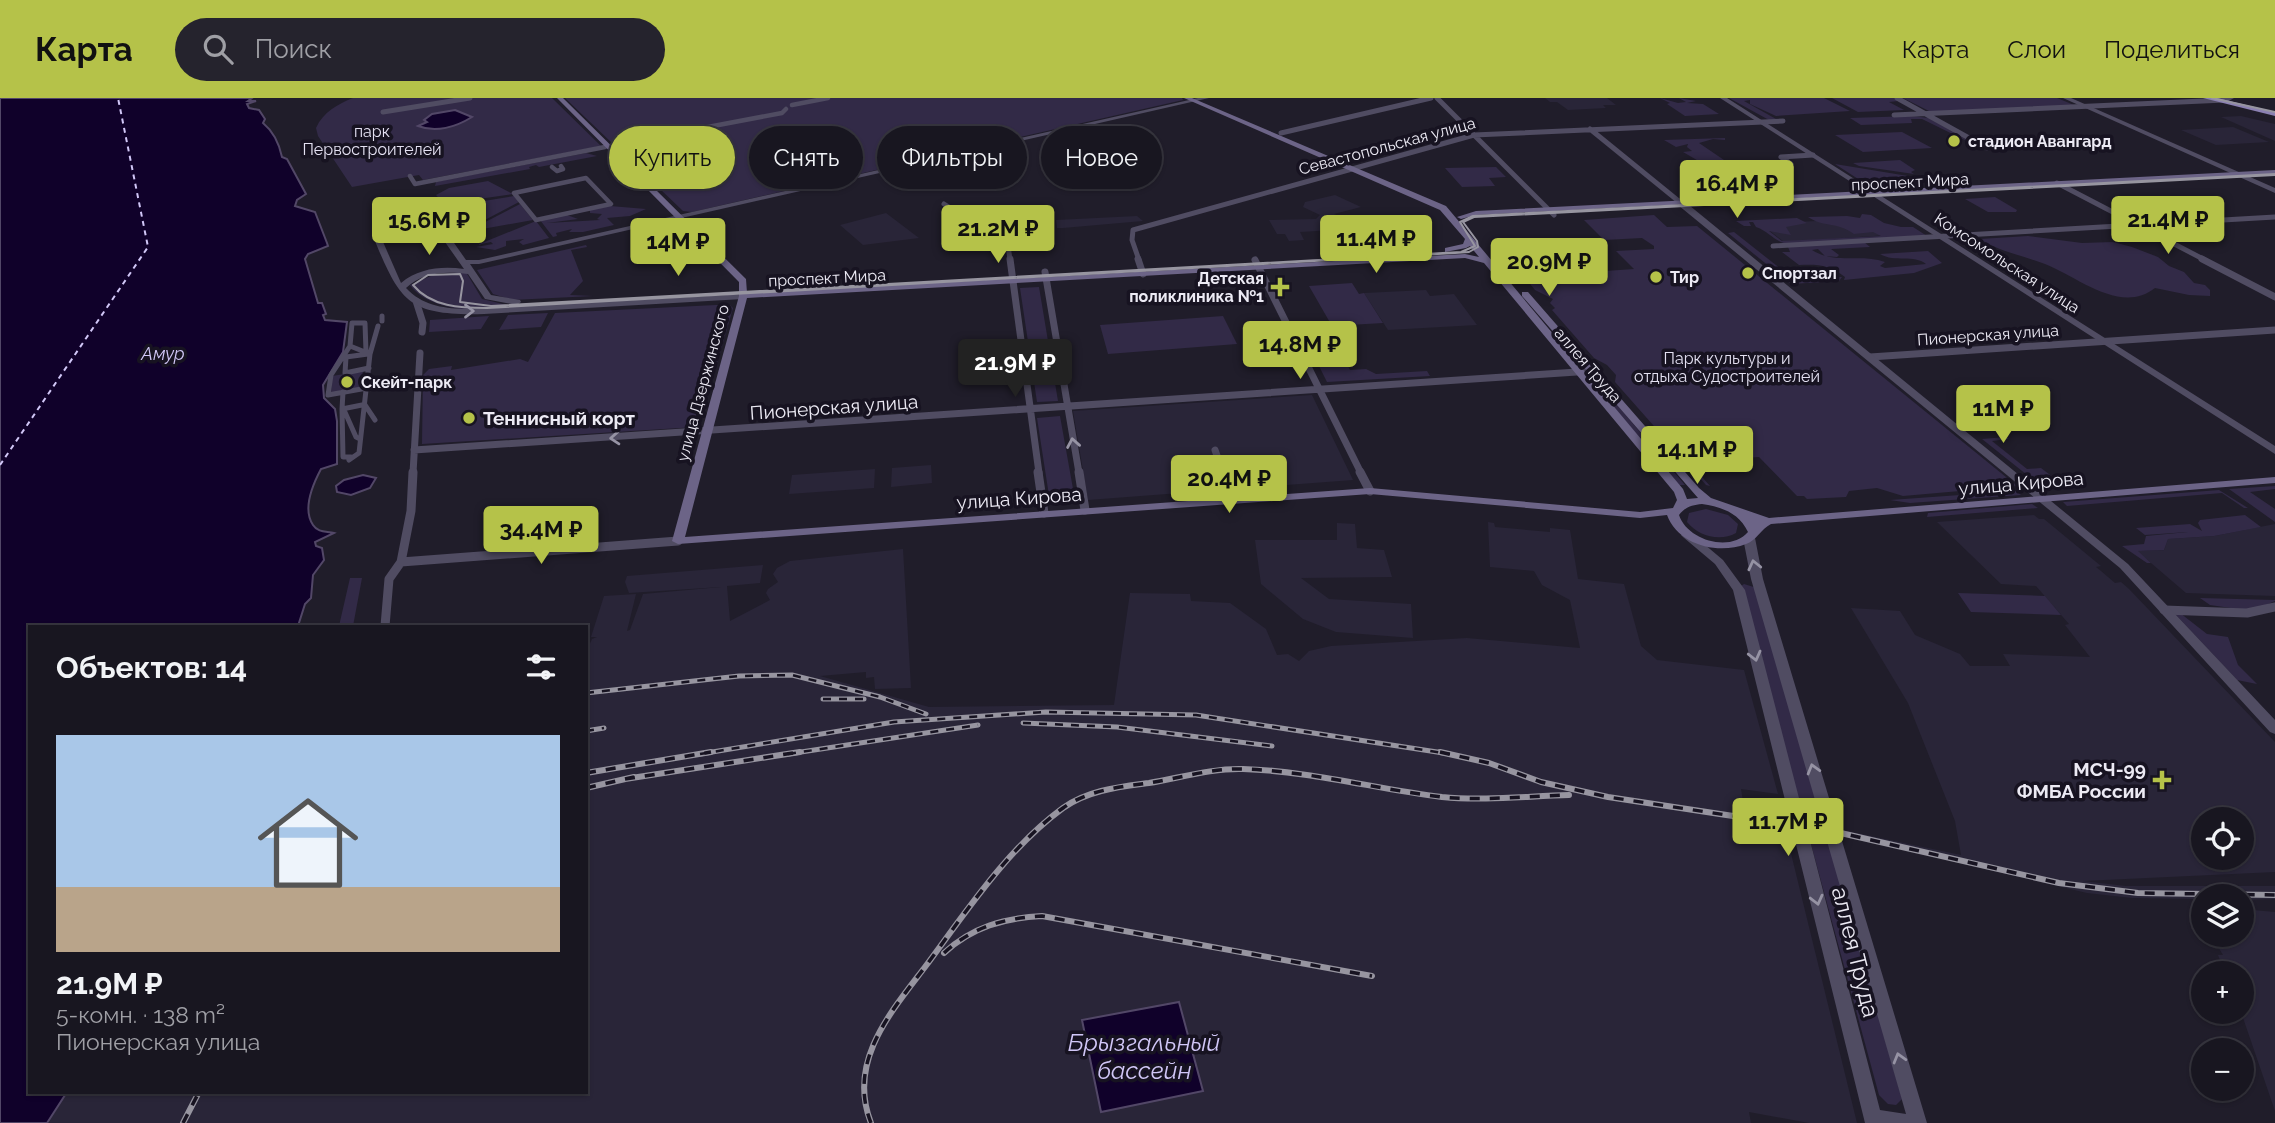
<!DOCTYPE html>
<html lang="ru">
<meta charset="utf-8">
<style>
:root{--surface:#181620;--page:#25232d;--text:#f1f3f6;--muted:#9f9fa5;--line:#36353e;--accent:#b5c249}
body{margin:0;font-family:Raleway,sans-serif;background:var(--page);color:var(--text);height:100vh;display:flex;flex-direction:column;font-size:26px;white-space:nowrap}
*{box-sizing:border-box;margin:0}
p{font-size:23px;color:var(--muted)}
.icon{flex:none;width:38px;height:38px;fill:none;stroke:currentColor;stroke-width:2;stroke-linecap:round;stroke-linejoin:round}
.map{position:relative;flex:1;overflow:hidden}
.drawer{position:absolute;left:28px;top:527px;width:560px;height:469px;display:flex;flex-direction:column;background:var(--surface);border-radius:0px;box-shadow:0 2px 5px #0004,0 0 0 2px var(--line)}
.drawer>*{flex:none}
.banner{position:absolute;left:609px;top:28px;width:665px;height:63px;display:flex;gap:14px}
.buttons{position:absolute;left:2191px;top:709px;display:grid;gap:14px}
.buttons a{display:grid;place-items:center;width:63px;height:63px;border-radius:50%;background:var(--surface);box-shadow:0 2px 5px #0004,0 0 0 2px var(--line);font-size:35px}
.price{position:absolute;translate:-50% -60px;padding:0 16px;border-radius:7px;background:var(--accent);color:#111;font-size:23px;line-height:46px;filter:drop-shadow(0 2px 4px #0008)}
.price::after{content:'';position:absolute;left:50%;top:42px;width:21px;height:16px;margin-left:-10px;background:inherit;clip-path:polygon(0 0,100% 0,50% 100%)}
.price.selected{background:#222;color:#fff}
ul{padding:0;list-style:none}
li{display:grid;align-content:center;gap:14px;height:371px;padding:0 28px}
li span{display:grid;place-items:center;height:217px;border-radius:0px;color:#555}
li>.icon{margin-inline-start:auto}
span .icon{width:126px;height:126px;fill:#fffc;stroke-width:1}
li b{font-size:30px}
h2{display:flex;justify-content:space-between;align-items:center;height:84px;padding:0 28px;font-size:30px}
.chip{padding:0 24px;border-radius:32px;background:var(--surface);box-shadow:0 2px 5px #0004,0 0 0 2px var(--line);font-size:24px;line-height:63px}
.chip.selected{background:var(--accent);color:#111}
header{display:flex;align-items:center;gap:42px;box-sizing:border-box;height:98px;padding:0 35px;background:var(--accent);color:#111}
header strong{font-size:33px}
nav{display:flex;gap:38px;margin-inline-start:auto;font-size:24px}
.search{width:490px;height:63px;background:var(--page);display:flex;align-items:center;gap:18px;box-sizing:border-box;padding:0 24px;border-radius:38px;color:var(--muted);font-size:26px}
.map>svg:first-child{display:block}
.built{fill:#292538;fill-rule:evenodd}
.green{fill:#322a47}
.water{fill:#10012a;stroke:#524767;stroke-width:2}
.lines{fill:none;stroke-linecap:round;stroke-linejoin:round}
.ferry{stroke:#d1c7f7;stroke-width:2;stroke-dasharray:5 4.5;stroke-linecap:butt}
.pedestrian-far1{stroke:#504c62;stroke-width:4.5}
.pedestrian{stroke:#504c62;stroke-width:5}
.minor-far2{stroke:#504c62;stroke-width:5}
.minor-far1{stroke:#504c62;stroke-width:7}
.minor{stroke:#504c62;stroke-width:9}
.tertiary{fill:#504c62;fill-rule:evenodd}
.secondary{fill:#6c6487;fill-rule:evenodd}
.trunk{fill:#8b80b2;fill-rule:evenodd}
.tram{stroke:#9795a0;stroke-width:2}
.rail-far1-casing{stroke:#9795a0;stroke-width:5}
.rail-casing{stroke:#9795a0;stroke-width:6}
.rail-far1{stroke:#171321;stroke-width:2.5;stroke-dasharray:8;stroke-linecap:butt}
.rail{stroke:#171321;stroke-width:3.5;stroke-dasharray:10;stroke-linecap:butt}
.oneway{stroke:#9693a4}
.poi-dot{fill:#b5c249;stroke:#171321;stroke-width:2.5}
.labels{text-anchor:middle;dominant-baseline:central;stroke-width:7;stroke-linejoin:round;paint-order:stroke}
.far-park-label{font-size:16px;fill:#e4e1f2;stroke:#171321}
.far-poi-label{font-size:16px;font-weight:bold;fill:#eceaf4;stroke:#171321;text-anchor:start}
.far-street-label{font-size:16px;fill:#eceaf4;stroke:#171321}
.far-water-label{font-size:18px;font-style:italic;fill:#d1c7f7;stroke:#171321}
.street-label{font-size:19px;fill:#eceaf4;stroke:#171321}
.poi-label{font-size:19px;font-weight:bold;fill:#eceaf4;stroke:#171321;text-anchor:start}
.near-street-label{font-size:23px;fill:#eceaf4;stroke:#171321}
.near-water-label{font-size:24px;font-style:italic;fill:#d1c7f7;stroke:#171321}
</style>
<header>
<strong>Карта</strong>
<div class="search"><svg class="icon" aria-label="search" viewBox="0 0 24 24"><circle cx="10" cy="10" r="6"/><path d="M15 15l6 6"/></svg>Поиск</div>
<nav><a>Карта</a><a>Слои</a><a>Поделиться</a></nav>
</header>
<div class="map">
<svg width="2275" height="1025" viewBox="0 0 2275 1025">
<rect width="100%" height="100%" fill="#201d2a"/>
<path class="built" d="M1545,0H1607L1616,7H1603L1606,10L1568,12L1557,4H1550Z
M2241,18L2275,26V43L2221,19Z
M2233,29L2269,44L2216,47L2181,32Z
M1335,97L1361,109L1334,116L1339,118L1352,136L1338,137L1334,132L1300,134L1304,142L1289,143L1285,136H1277L1269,122L1316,121L1320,117L1303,109L1305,104Z
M886,115L919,140L863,147L840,127Z
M1137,118L1143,123L1063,130H1057L1056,122Z
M1854,121L1889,137L1784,144L1761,126Z
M1426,192L1430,198L1454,196L1477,227L1388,232L1364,195Z
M1312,297L1353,382L1088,402L1073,313Z
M931,367L932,385L891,389L892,370Z
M875,371L874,390L789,396L792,377Z
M2034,417L2039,421H2044L2101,468L2096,469L2101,473L2115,485L2121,484L2129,491L2275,644V774L2083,783L2126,788H2275V801L2242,802V798H2203V801L2132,800L2087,795L1846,738L1785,731L1857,1025H1809L1749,1014L1751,1025H47L67,994H586V554L592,541L597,539H591L604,498L636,496L627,533L630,532L643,496L721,489L629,495L625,484L627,478L763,467L760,485L727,488L730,523L770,502L766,495L768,491L778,484L773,476L777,470L790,463L903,451L911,590L875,591L874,579L866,580V574L820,578L929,609L1114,607L1130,495L1190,496L1191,503L1230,505L1266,531L1277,557L1288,556L1299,563L1309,553L1331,548L1467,540L1580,550L1570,502L1542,487L1534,473L1490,469L1488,424L1494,425L1495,429L1550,434V430L1570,432L1578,481L1624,486L1641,548L1657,562L1744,572L1778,696L1741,691L1745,715L1842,732L1961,757L1955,723L1908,605L1851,510L1900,513L1915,537L1960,556L1970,568H2010L2003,556L2090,559L2065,527L2069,526L2036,488L2001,486L1937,424ZM2203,721H2242V760H2203Z
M1337,425L1355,426L1357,450L1384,452L1392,479L1301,480L1329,501L1411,506L1413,540L1336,534L1303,521L1261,486L1255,442H1337Z
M2275,426V498L2186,495L2137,453L2164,452L2168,441L2214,438Z
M2242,811L2275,814V1013L2241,914L2242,875H2225L2218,857H2223L2211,837L2242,836Z"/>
<path class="green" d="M353,0H552L601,48L423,82L419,77L352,89L318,38L316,30C323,14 338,6 353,0Z
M565,0H1182L1183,2L692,114L683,113Z
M1660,0L1678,5L1686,4L1679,0L1696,3L1687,5L1703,6L1719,16L1685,18L1667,6L1670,5Z
M1729,0H1824L1850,13L1776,18L1750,6V2L1744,3L1776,21L1769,22Z
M1832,0H1894L1898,3L1889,4L1904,12L1858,14Z
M1903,0H2057L2074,7L1931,14Z
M1912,18L1929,20L1979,49L1922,21H1911L1912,25L1861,27L1850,20Z
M1902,34L1932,50L1863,54L1835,37Z
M1725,40V42L1713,41L1699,45L1724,62L1716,64L1704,62L1702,65L1683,54L1692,53L1687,49L1688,46L1676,49L1664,42Z
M586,55L597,58L539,69L536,67L529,69L530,71L435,88L436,84L440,83Z
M1900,62L1915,72L1911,74L1914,76L1859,68L1853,65Z
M1835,66L1908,78L1912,81L1884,88L1875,86L1869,88Z
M1496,69L1506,79L1489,80L1495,88L1462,89L1445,70Z
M488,83L513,96L444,106L436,97L449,90Z
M514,98L519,104L462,134L452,118L484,103Z
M1995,99L2017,112L2016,114H1988L1965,101Z
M520,106L533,122L466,134Z
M610,108L646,111L630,118L607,120L614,127L583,134H569L572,131L556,135L557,138L553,139L540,122L567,117L578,121L547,125L600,122L597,121L602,116L590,115V112Z
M1862,116L1871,117L1884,125L1901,129H1913L1927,138L1787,146C1772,142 1770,134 1756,129L1753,124H1749L1751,128H1744L1736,123L1797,120L1807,125L1786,129L1791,137L1769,133L1782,143L1881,138L1873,134L1854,136C1836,123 1824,130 1808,119L1847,118L1860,120Z
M1654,117L1667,129L1697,128L2017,388L1903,398L1877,390L1849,393L1846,399L1807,401L1804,398H1797L1759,359L1689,364L1710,388L1706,387L1615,284L1616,277L1607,267L1594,260L1552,212L1555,210L1550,205L1553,201L1535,192L1527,182L1547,170L1551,171L1549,169L1562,161L1582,179L1595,178L1591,174L1634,171L1616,153L1654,151V148L1642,140L1604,142L1584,122Z
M536,123L549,140L523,147L519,144L524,141L506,143V148L495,152L476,149L493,146L491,144L477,147Z
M1734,134L1786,175H1797L1804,180L1842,179L1839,183L1791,186L1728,135Z
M2028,138L2082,145L2113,144L2132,149L2158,159L2169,168L2184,174L2194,185L2205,187L2210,192V198L2189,197L2155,190C2121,217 2078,179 2045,166C2024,158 1998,153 1980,141Z
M1864,144L1870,149L1831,151L1839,157L1837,159L1825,158L1818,151L1812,152C1835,167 1861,155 1885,164L1880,168L1885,170L1926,166C1914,156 1895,165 1880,156L1928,153L1942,165L1914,175L1844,182L1845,179C1830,167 1818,166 1799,167L1782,154H1790L1788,149Z
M586,147L587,149L571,152L583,183L570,197L593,198L512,202L493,196L477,172Z
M466,174L482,201L507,207C482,218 426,211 410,187L433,177Z
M1352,185L1359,196L1364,195L1383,225L1332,228L1309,188Z
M1039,189L1058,303L1037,304L1020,190Z
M716,207H730L733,210L701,321L696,329L422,346L423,277L429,271L452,268L451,272L520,261L528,264L555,215Z
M548,215L541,229L499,232L508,217Z
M489,218L481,231L429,234L430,222Z
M1223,218L1237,246L1108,256L1100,227Z
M1344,261L1350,272L1366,271L1376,276L1427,273L1430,278L1327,284L1316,262Z
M363,273L361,290L331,296L332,278Z
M1591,282H1596L1685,387H1679Z
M1060,318L1075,402L1050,404L1037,320Z
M2006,339L2009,341L1992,343L2027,371L2041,370L2062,386L2041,388L1982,341Z
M2275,388V391L2250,394L2275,411V424L2229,391Z
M2219,392L2248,410H2244L2222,395L2067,408L2063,404Z
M2016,393L2021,397L1910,405L1890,402Z
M2032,406L2038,410L1927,419L1928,415Z
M1706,411L1728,417L1738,426L1736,435C1720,444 1698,438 1687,424L1689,415Z
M2245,417L2261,429L2214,438L2168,441L2164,452L2138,453L2151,465H2147L2122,448L2144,446L2146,438L2188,434L2145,437L2136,430L2190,426L2202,433L2198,425L2200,422Z
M350,480H362L353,528H339Z
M1744,486L1757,490L1902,1001L1896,1007L1888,1006L1879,997L1741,488Z
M1958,495L2045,498L2061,517L1971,514Z
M2200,500L2275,502V503L2252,513L2210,507Z
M2180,515L2207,536L2228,539L2238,567L2257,586L2237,582L2176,517Z"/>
<path class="water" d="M0,0H252L248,3H256L247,6L249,10L259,12L265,21L263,25C274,34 279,45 282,59L287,61L306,96L297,102L295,108L315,114L327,145L328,148L308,156L305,161L318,205H322L326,216L323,217L325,222L347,224L343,254L323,287L324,300L335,311L337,323V366L321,371C313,386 302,411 313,427C318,435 327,433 334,435L315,444L316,448L322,450L324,462L313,477L311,500L305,506L298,528H30V994H67L47,1025H0Z
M455,12L472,19C456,29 436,35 418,28L427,24L424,22L432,16Z
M363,377L376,380L370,390L351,397L337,394L336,388L344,382Z
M1179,904L1203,993L1101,1014L1082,922Z"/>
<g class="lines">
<path class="ferry" d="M0,367L148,149L118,0"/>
<path class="pedestrian-far1" d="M792,7L828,0
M613,47L782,15L786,11
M552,69L557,73L563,71L561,68
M410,78L415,86L605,49
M586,80L611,106L536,122L514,95Z"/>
<path class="pedestrian" d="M382,218V223
M350,248L331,277L328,297L367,290
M368,256L346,259L345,275L369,270
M370,256L378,228
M343,294L342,311L362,307
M365,307L375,322
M342,311L343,359H351
M344,312L356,339L360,341
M349,362L359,355L370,256L350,248L352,225H365L366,254"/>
<path class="minor-far2" d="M1437,0L1554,117
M1897,0L1987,50
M383,14L470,0
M1894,17L2225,2
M1590,31L1681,105
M1281,35L1431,0
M1791,66L1781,59L1813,57
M2057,85L2205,162
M944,106L1008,147L1010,162
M1773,148L2275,119
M1139,162L1132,142L1133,132L1474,37L1783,23"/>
<path class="minor-far1" d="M1010,161L1039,375
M1138,161L1143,176
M2202,161L2275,199
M1255,162L1361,375
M1045,174L1079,375
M416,203L423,225L422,234
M1870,259L2275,232
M414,352L1592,273
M1215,352L1223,375
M413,375L420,255"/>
<path class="minor" d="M1038,374L1044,415
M1079,374L1085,412
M1223,374L1232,401
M1360,374L1370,393
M401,464L678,443
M2164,512L2247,515L2275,509
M385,528L389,481L401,464L411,413L413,374"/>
<path class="tertiary" d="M1198,0H1209L479,166H470L491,197L520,202L521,204L517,207L485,201L468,176C445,173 423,174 406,190C422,207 441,210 464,211L746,196L747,198L743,201L484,216C406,218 400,203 372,136L435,122H438L466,162H479ZM433,127L464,171C442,168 419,170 401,185L380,137Z
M1720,0H1727L2275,348V356Z
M2063,0H2071L2275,90V95Z
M2226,0H2234L2227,4L2224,2Z
M1678,103H1684L2128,466L2275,622V636L2270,634L2120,470L1678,107Z
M1687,434L1691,435L1723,462L1745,492L1880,1012L1906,1016L1751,481L1743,440L1749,437L1755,440L1763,481L1927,1025H1865L1733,492L1715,466L1683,439L1681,437Z"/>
<path class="secondary" d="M557,0H563L746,181L747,195L1465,156L1479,159L1470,148L1466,150L1445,154V150L1463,146L1465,141L1440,112L1184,0H1192L1446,108L1683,391L1687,401L1698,400L1522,198V194H1528L1699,390L1711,400L1769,420L2275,379V385L1771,426C1761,431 1756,443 1746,446C1718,457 1678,447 1667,417L1640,420L1370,396L678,446L672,443L739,198V184ZM1465,160L1484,165L1674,394L1677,402L1673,410L1640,414L1370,390L685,439L747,200ZM1702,406C1722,409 1739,415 1748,434C1730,455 1687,442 1679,417C1685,409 1692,407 1702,406Z
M2275,72V76L1476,117L1461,121L1457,119L1476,113Z"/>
<path class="trunk" d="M2203,0H2217L2275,14V18Z"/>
<path class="tram" d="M2212,0L2275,14
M2275,76L1473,118L1460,124L1475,148L1461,154L491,208L460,204L463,183L460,176L428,177L413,187C431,209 461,210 487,210L1455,155L1469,154L1478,149L1477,143L1463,124L1474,119L2275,77"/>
<g class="rail-far1-casing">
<path id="rail-far1" d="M586,595L739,578L792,577L880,599L926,616
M823,601H864
M1023,625L1117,629L1272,648
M586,633L604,630
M700,656L894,624L1046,614L1196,617L1450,656
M788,656L978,627"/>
</g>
<g class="rail-casing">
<path id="rail" d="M1440,654L1489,665L1541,684L1608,699L1832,733L2059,785L2138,795L2275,797
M586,675L711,654
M625,681L800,654
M586,690L634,679
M944,855C972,829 1004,820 1042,818L1372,878
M183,1025L199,994
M871,1025C847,964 890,915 925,869C966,814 1007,751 1063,710C1088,692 1119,689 1149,685C1179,680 1213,670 1243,671C1310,673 1376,691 1442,699C1483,703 1528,698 1569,697"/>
</g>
<use href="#rail-far1" class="rail-far1"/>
<use href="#rail" class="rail"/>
</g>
<defs><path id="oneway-chevron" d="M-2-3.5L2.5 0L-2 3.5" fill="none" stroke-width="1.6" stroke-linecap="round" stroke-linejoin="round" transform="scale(1.75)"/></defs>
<g class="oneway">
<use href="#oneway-chevron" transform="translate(469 213)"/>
<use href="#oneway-chevron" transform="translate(615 340) rotate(176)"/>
<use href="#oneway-chevron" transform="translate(1073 345) rotate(-100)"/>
<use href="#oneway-chevron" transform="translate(1754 467) rotate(-103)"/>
<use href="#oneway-chevron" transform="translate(1755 558) rotate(76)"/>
<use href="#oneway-chevron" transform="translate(1813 671) rotate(-106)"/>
<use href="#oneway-chevron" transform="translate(1817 802) rotate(76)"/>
<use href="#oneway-chevron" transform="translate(1899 960) rotate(-106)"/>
</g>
<g class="poi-dot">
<circle cx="1954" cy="43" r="7"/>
<circle cx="1748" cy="175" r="7"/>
<circle cx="1656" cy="179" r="7"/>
<path d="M1276.5 178.5h7v7h7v7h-7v7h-7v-7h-7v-7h7z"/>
<circle cx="347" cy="284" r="7"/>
<circle cx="469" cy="320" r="7"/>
<path d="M2158.5 671.5h7v7h7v7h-7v7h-7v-7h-7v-7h7z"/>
</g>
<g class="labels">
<g class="far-park-label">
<text x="372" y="33">парк<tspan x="372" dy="18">Первостроителей</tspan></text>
<text x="1727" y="260">Парк культуры и<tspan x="1727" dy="18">отдыха Судостроителей</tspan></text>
</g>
<g class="far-poi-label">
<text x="1968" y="43">стадион Авангард</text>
<text x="1762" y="175">Спортзал</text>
<text x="1670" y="179">Тир</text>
<text x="1264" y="180" text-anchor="end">Детская<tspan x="1264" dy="18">поликлиника №1</tspan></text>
<text x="361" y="284">Скейт-парк</text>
</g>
<g class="far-street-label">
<text transform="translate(1387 48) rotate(-15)">Севастопольская улица</text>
<text transform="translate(1910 84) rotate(-3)">проспект Мира</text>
<text transform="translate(2007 165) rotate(33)">Комсомольская улица</text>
<text transform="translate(827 180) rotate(-3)">проспект Мира</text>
<text transform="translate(1988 237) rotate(-4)">Пионерская улица</text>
<text transform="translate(1588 267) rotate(49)">аллея Труда</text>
<text transform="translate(703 285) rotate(-75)">улица Дзержинского</text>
</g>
<g class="far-water-label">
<text x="163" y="255">Амур</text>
</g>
<g class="street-label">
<text transform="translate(834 309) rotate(-4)">Пионерская улица</text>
<text transform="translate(2021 385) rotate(-5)">улица Кирова</text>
<text transform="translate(1019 400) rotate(-4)">улица Кирова</text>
</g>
<g class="poi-label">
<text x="483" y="320">Теннисный корт</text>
<text x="2146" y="671" text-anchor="end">МСЧ-99<tspan x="2146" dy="22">ФМБА России</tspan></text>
</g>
<g class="near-street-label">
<text transform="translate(1856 854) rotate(76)">аллея Труда</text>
</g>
<g class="near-water-label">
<text x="1144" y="944">Брызгальный<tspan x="1144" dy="28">бассейн</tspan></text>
</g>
</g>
</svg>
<div class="buttons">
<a><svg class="icon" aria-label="locate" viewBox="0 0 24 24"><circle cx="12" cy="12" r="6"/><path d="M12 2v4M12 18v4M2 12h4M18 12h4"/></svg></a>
<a><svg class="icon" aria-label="layers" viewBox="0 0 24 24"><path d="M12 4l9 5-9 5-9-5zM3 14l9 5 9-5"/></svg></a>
<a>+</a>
<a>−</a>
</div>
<b class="price" style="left:1737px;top:122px">16.4M ₽</b>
<b class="price" style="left:2168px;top:158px">21.4M ₽</b>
<b class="price" style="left:429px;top:159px">15.6M ₽</b>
<b class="price" style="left:998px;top:167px">21.2M ₽</b>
<b class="price" style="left:1376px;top:177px">11.4M ₽</b>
<b class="price" style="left:678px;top:180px">14M ₽</b>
<b class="price" style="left:1549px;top:200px">20.9M ₽</b>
<b class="price" style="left:1300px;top:283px">14.8M ₽</b>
<b class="price selected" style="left:1015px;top:301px">21.9M ₽</b>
<b class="price" style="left:2003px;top:347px">11M ₽</b>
<b class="price" style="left:1697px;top:388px">14.1M ₽</b>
<b class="price" style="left:1229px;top:417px">20.4M ₽</b>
<b class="price" style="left:541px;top:468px">34.4M ₽</b>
<b class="price" style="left:1788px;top:760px">11.7M ₽</b>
<div class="banner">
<a class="chip selected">Купить</a>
<a class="chip">Снять</a>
<a class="chip">Фильтры</a>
<a class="chip">Новое</a>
</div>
<section class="drawer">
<h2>Объектов: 14<svg class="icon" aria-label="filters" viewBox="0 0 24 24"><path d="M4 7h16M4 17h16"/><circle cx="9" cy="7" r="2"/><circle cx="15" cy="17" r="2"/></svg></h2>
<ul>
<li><span style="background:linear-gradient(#a9c7e8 70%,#b9a48a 0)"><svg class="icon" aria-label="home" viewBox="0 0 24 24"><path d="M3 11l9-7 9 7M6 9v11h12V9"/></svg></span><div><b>21.9M ₽</b><p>5-комн. · 138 m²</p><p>Пионерская улица</p></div></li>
</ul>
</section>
</div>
